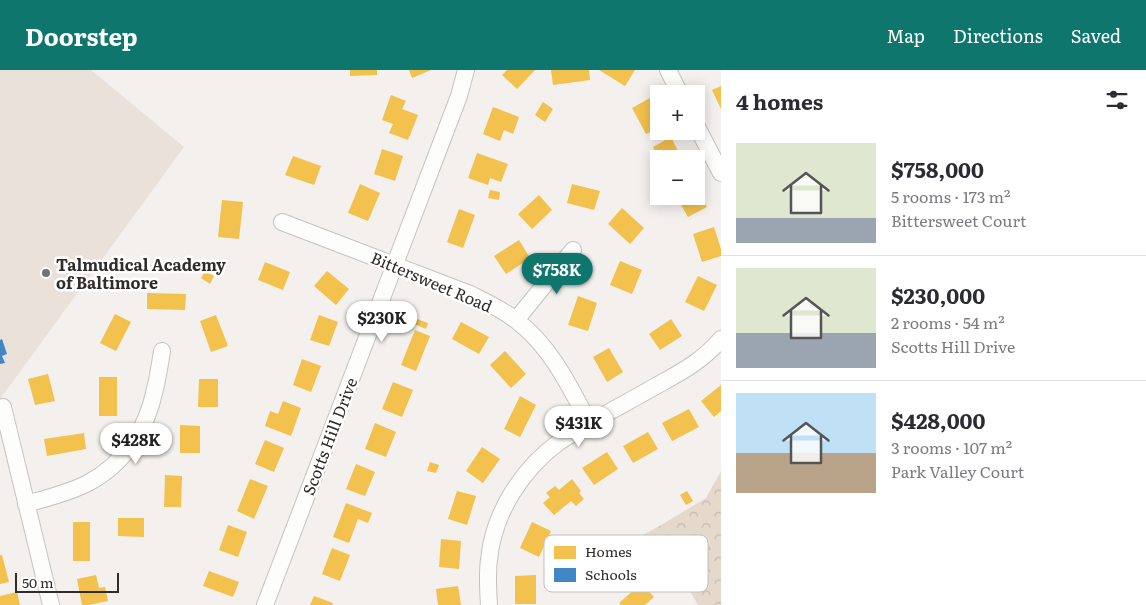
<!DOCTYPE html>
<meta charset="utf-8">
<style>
:root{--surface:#fff;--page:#f7f7f7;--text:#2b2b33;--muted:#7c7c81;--line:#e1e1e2;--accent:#0f766e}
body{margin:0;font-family:Literata,serif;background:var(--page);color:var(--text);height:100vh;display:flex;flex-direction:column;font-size:19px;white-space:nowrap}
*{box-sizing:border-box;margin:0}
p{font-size:16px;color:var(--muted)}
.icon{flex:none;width:28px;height:28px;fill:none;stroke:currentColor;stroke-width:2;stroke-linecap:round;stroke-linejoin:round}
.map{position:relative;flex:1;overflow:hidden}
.panel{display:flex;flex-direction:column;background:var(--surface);width:425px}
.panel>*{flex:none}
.fabs{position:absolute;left:650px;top:15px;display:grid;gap:10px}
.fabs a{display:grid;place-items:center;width:55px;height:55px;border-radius:0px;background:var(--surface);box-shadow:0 2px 12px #0003;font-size:25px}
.scale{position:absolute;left:15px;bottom:12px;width:104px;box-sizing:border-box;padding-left:5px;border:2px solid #2f2c2a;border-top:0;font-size:14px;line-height:18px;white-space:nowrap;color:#2f2c2a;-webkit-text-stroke:4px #fff;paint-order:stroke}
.price{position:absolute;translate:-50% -42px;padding:0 11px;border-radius:18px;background:#fff;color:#222;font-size:16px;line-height:32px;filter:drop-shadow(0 1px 2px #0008)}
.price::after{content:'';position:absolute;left:50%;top:30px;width:15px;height:11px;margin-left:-8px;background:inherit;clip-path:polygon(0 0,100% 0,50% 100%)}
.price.selected{background:var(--accent);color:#fff}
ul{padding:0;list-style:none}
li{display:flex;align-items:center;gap:15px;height:125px;padding:0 15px}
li+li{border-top:1px solid var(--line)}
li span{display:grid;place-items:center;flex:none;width:140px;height:100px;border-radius:0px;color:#555}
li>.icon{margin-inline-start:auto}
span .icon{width:60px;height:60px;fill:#fffc;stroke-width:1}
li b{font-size:21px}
h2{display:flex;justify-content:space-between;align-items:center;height:60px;padding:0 15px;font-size:21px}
header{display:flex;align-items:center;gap:30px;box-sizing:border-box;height:70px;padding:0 25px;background:var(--accent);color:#fff}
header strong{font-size:24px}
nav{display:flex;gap:28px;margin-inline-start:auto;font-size:18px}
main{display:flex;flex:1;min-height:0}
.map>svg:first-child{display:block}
.built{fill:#e9e1da}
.forest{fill:url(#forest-crowns)}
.homes{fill:#f2c14e}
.schools{fill:#3f88c5}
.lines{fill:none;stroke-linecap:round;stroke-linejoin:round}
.minor-casing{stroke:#c5c3c1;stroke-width:18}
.minor{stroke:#fdfdfc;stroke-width:16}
.poi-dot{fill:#74716e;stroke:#fff;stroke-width:2}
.labels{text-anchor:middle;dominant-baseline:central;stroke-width:5;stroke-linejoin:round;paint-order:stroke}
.poi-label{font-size:16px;font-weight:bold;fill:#2f2c2a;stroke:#fff;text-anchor:start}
.street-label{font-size:16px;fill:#2f2c2a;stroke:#fff}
.key{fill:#fff;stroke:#c1c0bf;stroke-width:1}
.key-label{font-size:14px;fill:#2f2c2a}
</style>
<header>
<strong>Doorstep</strong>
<nav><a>Map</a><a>Directions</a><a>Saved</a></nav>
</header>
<main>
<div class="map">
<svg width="721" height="535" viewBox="0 0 721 535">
<defs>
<pattern id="forest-crowns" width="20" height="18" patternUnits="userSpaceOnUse" patternTransform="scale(1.25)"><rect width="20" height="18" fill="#e5d9cc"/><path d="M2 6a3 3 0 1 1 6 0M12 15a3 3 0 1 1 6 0" fill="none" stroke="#c5baaf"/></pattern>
</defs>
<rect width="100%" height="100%" fill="#f3f0ed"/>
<path class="built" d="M0,0H91L184,77L0,329Z"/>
<path class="forest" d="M721,401V535H698L691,523L682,497L674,489L643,491L606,512L584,520L575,514L584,502L620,478L661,455L706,428Z"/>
<path class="homes" d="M350,0H377V5L350,6Z
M409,0H431L412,8Z
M507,0H535L517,19L502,5Z
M551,0H589L590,10L553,15Z
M599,0H635L625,16Z
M721,16V39L712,20Z
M391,25L406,31L402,39L418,45L408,70L389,63L393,54L382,50Z
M650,28L659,44V58L646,64L632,38Z
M543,32L553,39L545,52L535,45Z
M493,37L519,47L513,64L504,60L500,71L483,64Z
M671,67L682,89H659L653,77Z
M382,79L403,86L395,111L374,104Z
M477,83L508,94L501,112L490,108L488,115L468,108Z
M293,86L321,96L314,115L285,105Z
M360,114L380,123L368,151L348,143Z
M572,114L600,121L594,140L567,133Z
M696,117L707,137L688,147L676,126H696Z
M490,120L500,122L499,130L488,128Z
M539,125L552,140L532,159L518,144Z
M222,130L243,132L239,169L218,167Z
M622,138L644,158L630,174L608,154Z
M459,139L475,145L463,178L447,172Z
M714,157L721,179V186L702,192L693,164Z
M519,170L530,188L506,204L494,186Z
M620,191L642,200L632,224L610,215Z
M265,192L290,202L283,220L258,210Z
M205,201L214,206L210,214L201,208Z
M327,201L349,219L336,235L314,216Z
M698,206L717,215L704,241L685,232Z
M147,223L186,224L185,240L147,239Z
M578,226L597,233L588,261L568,255Z
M115,244L131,252L116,281L100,273Z
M216,245L228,276L211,282L200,251Z
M319,245L338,252L329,276L310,270Z
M409,246L428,253L426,259L407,251Z
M671,249L682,266L660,280L649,264Z
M461,252L489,267L479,284L452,269Z
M415,260L430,266L416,301L401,295Z
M609,278L623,302L607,312L593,287Z
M505,281L526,304L511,318L490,295Z
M302,289L321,296L311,322L293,315Z
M48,304L55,331L35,335L28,309Z
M99,307H117V346H99Z
M199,309H218V337H198Z
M393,312L413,320L402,347L382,339Z
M721,315V341L714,347L701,331Z
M520,326L536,335L520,367L504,359Z
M283,331L301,338L291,366L265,356L270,341L278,344Z
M689,339L699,357L672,371L662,353Z
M375,353L396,362L386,387L365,379Z
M180,355L200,356V383H180Z
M648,362L658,379L633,393L623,376Z
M84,363L86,379L47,386L44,369Z
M265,370L284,378L274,402L255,394Z
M482,377L500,389L483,413L466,401Z
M607,382L618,399L594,415L582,398Z
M430,392L439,395L436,403L427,401Z
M356,394L375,402L365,426L346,419Z
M165,405L182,406L181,437H164Z
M250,409L268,416L254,449L237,441Z
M572,409L581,421L579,423L584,429L576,436L571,431L554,445L543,433L550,427L546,423L555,416L559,420Z
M457,421L476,426L467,455L448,449Z
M687,421L693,431L686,435L680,425Z
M346,433L372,443L368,453L358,449L349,473L333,467Z
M118,448H144V467L118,466Z
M73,452H90V491H73Z
M532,452L551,461L539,487L520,478Z
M228,455L247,462L238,487L219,480Z
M441,469L461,471L459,499L439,497Z
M332,478L350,485L340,511L322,504Z
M0,485H2L9,512L0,514Z
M209,501L239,512L233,527L203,516Z
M96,505L99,518L105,517L108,531L89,535H82L77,509Z
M536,505V534H515V506Z
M642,513L654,527L645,535H621L619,533Z
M458,516L461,535H438L436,519Z
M17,522L20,535H0V526Z
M314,526L333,533L332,535H310Z"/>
<path class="schools" d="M2,269L7,284L2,286L5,293L0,294V270Z"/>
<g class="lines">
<g class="minor-casing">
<path id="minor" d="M668,0L680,24
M696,55L721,103
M282,152L470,224C486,232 502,239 517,251C551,277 569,315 589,353
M516,250L573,180
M3,337L51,535
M26,434C47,428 69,423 88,413C124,394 147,359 155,319C158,307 160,294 162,281
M265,535L459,26L466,0
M489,535C488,520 487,505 489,490C493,444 522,399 559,372C565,368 572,364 578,360C601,346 624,334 647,321C675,305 700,294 721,269"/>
</g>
<use href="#minor" class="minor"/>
</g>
<circle class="poi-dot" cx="46" cy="203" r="5"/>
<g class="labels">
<g class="poi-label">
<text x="56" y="194">Talmudical Academy<tspan x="56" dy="18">of Baltimore</tspan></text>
</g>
<g class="street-label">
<text transform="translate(432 211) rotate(23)">Bittersweet Road</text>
<text transform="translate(329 366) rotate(-69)">Scotts Hill Drive</text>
</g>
</g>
<rect x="544" y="465" width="164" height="57" rx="8" class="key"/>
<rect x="554" y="476" width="22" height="13" fill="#f2c14e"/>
<rect x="554" y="498" width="22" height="14" fill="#3f88c5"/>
<g class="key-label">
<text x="585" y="487">Homes</text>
<text x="585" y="510">Schools</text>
</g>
</svg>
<div class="fabs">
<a>+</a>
<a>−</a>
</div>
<div class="scale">50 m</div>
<b class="price selected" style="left:557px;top:225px">$758K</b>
<b class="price" style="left:382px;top:273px">$230K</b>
<b class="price" style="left:579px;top:378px">$431K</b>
<b class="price" style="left:136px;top:395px">$428K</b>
</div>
<section class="panel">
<h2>4 homes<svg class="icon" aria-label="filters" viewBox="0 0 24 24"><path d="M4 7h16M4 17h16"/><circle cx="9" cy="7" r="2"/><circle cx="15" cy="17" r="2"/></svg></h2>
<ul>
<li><span style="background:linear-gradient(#dfe7d0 75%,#9aa5b1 0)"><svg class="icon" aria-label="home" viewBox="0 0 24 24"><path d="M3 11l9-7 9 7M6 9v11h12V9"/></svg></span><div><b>$758,000</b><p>5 rooms · 173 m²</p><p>Bittersweet Court</p></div></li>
<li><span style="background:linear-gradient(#dfe7d0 65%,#9aa5b1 0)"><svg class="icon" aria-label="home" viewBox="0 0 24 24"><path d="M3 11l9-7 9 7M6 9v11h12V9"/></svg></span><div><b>$230,000</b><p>2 rooms · 54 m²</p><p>Scotts Hill Drive</p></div></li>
<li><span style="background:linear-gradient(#bfe0f5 60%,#b9a48a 0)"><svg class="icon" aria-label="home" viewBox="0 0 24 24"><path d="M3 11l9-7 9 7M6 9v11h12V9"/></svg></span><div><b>$428,000</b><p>3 rooms · 107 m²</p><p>Park Valley Court</p></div></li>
</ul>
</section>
</main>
